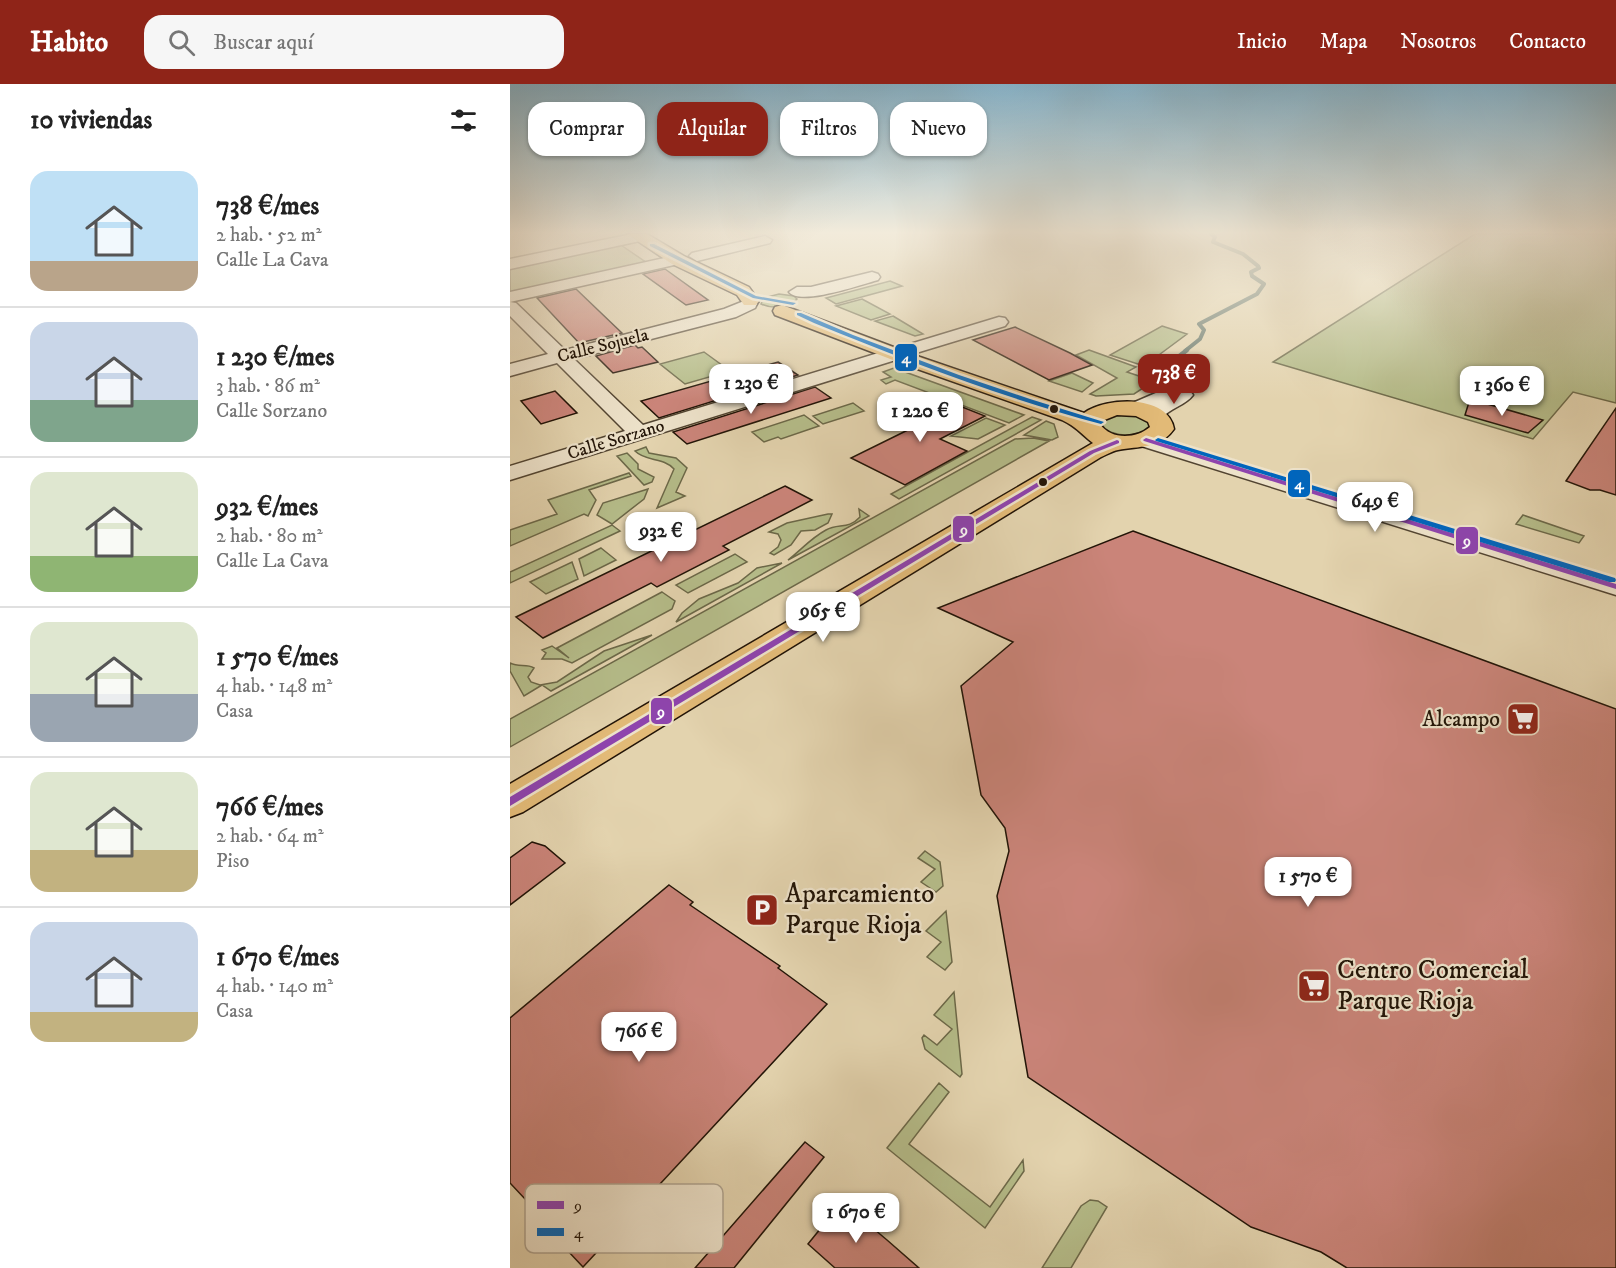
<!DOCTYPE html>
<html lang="es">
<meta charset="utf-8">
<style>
:root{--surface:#fff;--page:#f6f6f6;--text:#222;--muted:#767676;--line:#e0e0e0;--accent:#8f2418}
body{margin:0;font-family:"IM FELL DW Pica",serif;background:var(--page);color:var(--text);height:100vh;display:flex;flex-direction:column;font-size:22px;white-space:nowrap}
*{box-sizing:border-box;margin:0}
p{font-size:20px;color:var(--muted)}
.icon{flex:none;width:33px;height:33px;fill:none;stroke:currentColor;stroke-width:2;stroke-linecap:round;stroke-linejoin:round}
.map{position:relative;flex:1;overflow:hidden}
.panel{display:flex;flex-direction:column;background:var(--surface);width:510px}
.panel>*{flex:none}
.banner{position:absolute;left:18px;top:18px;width:570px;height:54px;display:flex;gap:12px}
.price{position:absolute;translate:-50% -51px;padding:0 14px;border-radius:12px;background:#fff;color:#222;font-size:20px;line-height:39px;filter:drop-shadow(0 2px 3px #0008)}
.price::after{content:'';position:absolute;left:50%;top:36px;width:18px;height:14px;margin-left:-9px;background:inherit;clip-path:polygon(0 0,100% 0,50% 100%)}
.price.active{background:var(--accent);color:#fff}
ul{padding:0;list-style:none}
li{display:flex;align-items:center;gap:18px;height:150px;padding:0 30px}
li+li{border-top:2px solid var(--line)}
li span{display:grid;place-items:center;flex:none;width:168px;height:120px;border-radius:18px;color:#555}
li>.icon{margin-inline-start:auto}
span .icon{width:72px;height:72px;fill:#fffc;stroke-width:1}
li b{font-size:26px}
h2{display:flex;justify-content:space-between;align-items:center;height:72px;padding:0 30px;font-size:26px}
.tag{padding:0 21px;border-radius:18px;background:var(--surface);box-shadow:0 2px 4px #0004;font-size:21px;line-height:54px}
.tag.active{background:var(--accent);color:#fff}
header{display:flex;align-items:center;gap:36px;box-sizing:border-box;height:84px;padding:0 30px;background:var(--accent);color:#fff}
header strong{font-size:28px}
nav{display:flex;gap:33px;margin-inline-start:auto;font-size:21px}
.search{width:420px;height:54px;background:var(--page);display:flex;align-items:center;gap:15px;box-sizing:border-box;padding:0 21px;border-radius:18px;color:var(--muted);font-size:22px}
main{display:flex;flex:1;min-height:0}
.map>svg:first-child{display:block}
.green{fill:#b5bc89;stroke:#6c6848;stroke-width:1.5}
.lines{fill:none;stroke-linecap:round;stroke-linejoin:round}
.stream-far1{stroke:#677669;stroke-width:4}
.stream{stroke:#677669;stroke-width:4.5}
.building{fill:#ca8479;stroke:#221407;stroke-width:1.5}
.minor-casing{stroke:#524431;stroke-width:3}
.major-casing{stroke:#221407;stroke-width:3}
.minor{fill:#ede2ca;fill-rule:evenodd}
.major{fill:#e2ba77;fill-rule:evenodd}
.bus-1-casing{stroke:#ede2ca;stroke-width:5}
.bus-2-casing{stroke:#ede2ca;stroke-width:5}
.bus-1{fill:#8e44ad;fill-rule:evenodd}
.bus-2{fill:#0065bd;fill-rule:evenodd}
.bus-dot{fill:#221407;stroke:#ede2ca;stroke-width:2}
.labels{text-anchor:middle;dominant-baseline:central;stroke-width:4.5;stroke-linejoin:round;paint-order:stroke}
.far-street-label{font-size:18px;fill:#221407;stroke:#ede2ca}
.poi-label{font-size:22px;fill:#221407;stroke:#ede2ca;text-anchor:end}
.near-poi-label{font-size:27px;fill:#221407;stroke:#ede2ca;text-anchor:start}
.key{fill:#ede2ca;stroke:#b0a490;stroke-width:1.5}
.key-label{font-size:16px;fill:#221407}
.line-badge{stroke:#ede2ca;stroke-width:2}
.badge-label{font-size:16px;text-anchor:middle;font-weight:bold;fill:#fff}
</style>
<header>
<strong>Habito</strong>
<div class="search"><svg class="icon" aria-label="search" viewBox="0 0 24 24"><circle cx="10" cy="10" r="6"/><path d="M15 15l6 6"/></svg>Buscar aquí</div>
<nav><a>Inicio</a><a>Mapa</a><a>Nosotros</a><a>Contacto</a></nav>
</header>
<main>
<section class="panel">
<h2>10 viviendas<svg class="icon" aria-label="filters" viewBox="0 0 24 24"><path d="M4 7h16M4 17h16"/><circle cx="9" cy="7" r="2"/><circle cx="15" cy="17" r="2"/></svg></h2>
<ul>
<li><span style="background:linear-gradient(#bfe0f5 75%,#b9a48a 0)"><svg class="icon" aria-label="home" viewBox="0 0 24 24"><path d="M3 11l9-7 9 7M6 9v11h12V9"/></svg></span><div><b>738 €/mes</b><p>2 hab. · 52 m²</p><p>Calle La Cava</p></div></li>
<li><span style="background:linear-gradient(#c9d6e8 65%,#7fa58c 0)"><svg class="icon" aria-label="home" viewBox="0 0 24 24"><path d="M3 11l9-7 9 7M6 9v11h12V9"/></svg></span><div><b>1 230 €/mes</b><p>3 hab. · 86 m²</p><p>Calle Sorzano</p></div></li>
<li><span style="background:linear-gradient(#dfe7d0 70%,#8fb573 0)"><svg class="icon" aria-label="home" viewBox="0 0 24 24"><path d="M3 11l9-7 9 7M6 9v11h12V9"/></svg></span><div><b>932 €/mes</b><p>2 hab. · 80 m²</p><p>Calle La Cava</p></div></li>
<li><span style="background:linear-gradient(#dfe7d0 60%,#9aa5b1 0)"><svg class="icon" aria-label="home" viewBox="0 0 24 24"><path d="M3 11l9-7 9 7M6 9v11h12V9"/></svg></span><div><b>1 570 €/mes</b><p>4 hab. · 148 m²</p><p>Casa</p></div></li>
<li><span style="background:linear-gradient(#dfe7d0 65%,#c2b280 0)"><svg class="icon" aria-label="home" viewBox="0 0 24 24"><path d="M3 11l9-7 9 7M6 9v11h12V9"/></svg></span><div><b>766 €/mes</b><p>2 hab. · 64 m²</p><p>Piso</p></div></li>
<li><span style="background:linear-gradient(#c9d6e8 75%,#c2b280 0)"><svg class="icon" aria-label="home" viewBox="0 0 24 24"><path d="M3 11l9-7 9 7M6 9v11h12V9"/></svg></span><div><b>1 670 €/mes</b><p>4 hab. · 140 m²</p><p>Casa</p></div></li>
</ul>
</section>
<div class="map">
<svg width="1106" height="1184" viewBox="0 0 1106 1184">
<rect width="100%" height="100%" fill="#e3d3ae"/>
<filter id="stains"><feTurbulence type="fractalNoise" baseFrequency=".00333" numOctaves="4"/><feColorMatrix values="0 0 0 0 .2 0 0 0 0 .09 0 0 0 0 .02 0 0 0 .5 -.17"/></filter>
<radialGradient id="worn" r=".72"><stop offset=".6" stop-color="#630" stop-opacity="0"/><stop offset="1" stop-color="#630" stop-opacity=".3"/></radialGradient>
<path class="green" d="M965,150H1106V319L1063,308L1023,355L763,278Z
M108,159L140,181L0,211V181Z
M380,197L392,202L326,220L316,214Z
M269,210L284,212L287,215C279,225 262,225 251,220L254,214Z
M352,215L380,230L361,236L326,222Z
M383,232L413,250L405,252L365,237Z
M652,242L677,250L634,282L600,271Z
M579,266L626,283L617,288L644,297L624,310L586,312L580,310L607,294L566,271Z
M194,268L220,287L175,300L150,280Z
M384,284L514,331L499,339L385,296L376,300L371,296L381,293L373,288Z
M562,289L583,299L572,308L539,297Z
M343,319L354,327L313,340L303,332Z
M617,329L637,335L641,343L639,346C621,352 609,354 592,344V337L595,333Z
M294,331L309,342L271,355L268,353L254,358L242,348Z
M522,333L531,336L389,415L381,410Z
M476,334L495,341L468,355L441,352Z
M536,337L544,340L548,353L542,356L514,351Z
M523,354L539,357L0,663V635L505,355Z
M136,363L139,369L166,374L177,384L166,408L175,412L147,424L164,385C153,373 136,378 125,367Z
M117,369L128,380V385L144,393L142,398L134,401L107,372Z
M119,389L121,392L79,406L86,416L78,432L74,430L0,462V446L47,430L38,416Z
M138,405L134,415L102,440L87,431L93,419Z
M349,425L359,432L278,476C291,466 301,454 316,446C329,439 338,446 350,433Z
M318,430H322L318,439L305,446L291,447L281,461L264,471L260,469L268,463L271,456L268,450L259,448L277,439Z
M1013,431L1074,452L1069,459L1006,440Z
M102,441L110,447L0,499V488Z
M91,464L106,476L74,492L69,475Z
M225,470L237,478L178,509L166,501Z
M62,478L68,495L36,510L20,498Z
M272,479L166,538L172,529L189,515L228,499L247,484Z
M152,508L165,517L162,525L62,579L52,575H32L36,569L32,566L42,562L59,574L47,564Z
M142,551L41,607L32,601L14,612L0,587V579C9,584 16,579 24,584L18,593L21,598L30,601L47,598L94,567Z
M415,767L430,778L433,802L426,808L411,798L425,785L408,774Z
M436,827L442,878L435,886L417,873L431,858L416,847Z
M444,908L452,990L450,993L415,965L412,954L414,951L427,961L442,945L424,931Z
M429,999L439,1008L399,1060L480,1123L513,1076L514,1087L475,1144L377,1064Z
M580,1116L588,1117L597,1123L561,1184H532L571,1122Z"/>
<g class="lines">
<path class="stream-far1" d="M675,267L690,255L694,246L689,240L747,210L754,200L742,192L741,188L749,184L748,182L733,170L703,158L705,153L701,150"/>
<path class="stream" d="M666,293L660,291L654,284L677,266"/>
</g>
<path class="building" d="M155,185L198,216L176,221L133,190Z
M66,205L112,249L69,259L27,214Z
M505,243L560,269L582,281L539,296L463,256Z
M125,261L128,264L132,263L148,278L103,289L86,272Z
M268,278L288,291L149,334L131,317Z
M305,303L321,314L177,360L163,348Z
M45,307L67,329L31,340L11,317Z
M432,315L475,332L430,355L457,367L395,401L341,374L412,339L396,333Z
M960,315L1033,336L1018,349L955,331Z
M1106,324V411L1090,406H1080L1056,397Z
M275,402L302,416L213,462L219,466L147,503L141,499L33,554L6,533Z
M623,447L1106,625V1184H837L811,1168L741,1143L518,993L487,812L499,767L495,744L471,711L451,602L503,558L428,524Z
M22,758L35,762L55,779L0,821V774Z
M159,801L183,818L180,821L270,882L268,884L317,920L73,1183L42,1150L45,1147L0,1099V934Z
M295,1058L314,1073L224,1184H185Z
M332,1118L377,1156L409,1184H325L298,1160Z"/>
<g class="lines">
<g class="minor-casing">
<path id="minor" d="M122,150H135L137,153L130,157L0,185V175Z
M255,152L262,156L260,159L187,177L179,172L182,169Z
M168,171L173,173L176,176L173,179L0,218V208Z
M362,188L368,190L370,193L368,196C350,201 290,222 279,208L287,203H301Z
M239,215L245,216L247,220L245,224L226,233L64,275L133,341L378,266H392L394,270L392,274L0,396V382L115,347L47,279L0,292V280L38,270L0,232V218L6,219L55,266L214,225Z
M489,233L495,234L498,238L495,242L406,269L400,268L397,264L400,260Z
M662,302L680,307L683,311C675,322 659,324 651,335L644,337L637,335L634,331L635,328L625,331L618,329L615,325L618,321Z
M636,350L1106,494V511L628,361L625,356L628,351Z"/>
</g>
<g class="major-casing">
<path id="major" d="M117,150H137L174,172L239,203L249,217L246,221H234L227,211L162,180Z
M272,221L410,273L574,329C596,313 658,310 664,345C650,365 629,362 608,366C602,367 596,371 591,373L13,728L0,733V700L583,359C571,350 567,343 552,336L396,281L265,231L263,227L265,223ZM607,331L626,332L638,338L640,343C626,355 601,356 590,340L592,337Z"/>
</g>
<use href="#minor" class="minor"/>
<use href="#major" class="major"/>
<g class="bus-1-casing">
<path id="bus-1" d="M636,354L1106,500V505L634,357L633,356Z
M607,356L609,357V359L584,369L0,722V713L580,367Z"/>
</g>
<g class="bus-2-casing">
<path id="bus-2" d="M140,160H144L246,212L286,219L283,221L243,214L140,162Z
M287,229H291L343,251L449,291L520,315L594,338L591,340C493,314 398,277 304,239L287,231Z
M648,354L1105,494L1106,496L1105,498H1099L646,357L645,356Z"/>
</g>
<use href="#bus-1" class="bus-1"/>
<use href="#bus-2" class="bus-2"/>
</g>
<linearGradient id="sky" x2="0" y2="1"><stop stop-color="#87b6cf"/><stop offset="0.47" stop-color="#f2ebdb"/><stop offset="1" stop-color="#f2ebdb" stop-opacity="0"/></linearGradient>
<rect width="1106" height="316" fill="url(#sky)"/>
<defs>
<g id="supermarket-square" transform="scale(1.725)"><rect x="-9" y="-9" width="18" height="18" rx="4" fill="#8f2418" stroke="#ede2ca"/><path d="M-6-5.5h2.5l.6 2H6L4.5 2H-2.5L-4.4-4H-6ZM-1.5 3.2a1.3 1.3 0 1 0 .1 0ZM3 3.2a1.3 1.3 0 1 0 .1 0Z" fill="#fff"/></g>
<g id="parking-square" transform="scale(1.725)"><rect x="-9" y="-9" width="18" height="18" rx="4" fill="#8f2418" stroke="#ede2ca"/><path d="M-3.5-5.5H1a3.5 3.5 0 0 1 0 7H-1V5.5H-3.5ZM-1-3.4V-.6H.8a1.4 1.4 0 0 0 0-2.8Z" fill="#fff"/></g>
</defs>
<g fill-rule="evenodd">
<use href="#supermarket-square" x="1013" y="635"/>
<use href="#parking-square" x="252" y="826"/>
<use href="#supermarket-square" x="804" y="902"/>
</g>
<g class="bus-dot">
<circle cx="544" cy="325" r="5"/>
<circle cx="533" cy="398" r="5"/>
</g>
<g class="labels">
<g class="far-street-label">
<text transform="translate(93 262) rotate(-14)">Calle Sojuela</text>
<text transform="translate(106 356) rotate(-17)">Calle Sorzano</text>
</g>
<g class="poi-label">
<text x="990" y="635">Alcampo</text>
</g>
<g class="near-poi-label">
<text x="275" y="810">Aparcamiento<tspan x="275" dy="31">Parque Rioja</tspan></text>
<text x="827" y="886">Centro Comercial<tspan x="827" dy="31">Parque Rioja</tspan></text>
</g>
</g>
<rect x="15" y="1100" width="198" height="69" rx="9" class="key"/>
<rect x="27" y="1117" width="27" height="8" fill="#8e44ad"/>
<rect x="27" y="1144" width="27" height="8" fill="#0065bd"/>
<g class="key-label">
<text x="64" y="1127">9</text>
<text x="64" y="1154">4</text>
</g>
<g class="line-badge">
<rect x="384" y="259" width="24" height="29" rx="6" fill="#0065bd"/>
<rect x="777" y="385" width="24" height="29" rx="6" fill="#0065bd"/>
<rect x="442" y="431" width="23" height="28" rx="6" fill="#8e44ad"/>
<rect x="945" y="442" width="24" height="29" rx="6" fill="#8e44ad"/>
<rect x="140" y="613" width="23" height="28" rx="6" fill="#8e44ad"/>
</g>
<g class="badge-label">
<text x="396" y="279">4</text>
<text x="789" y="405">4</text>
<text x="454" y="451">9</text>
<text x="957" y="462">9</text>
<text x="151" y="633">9</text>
</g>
<rect width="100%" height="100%" filter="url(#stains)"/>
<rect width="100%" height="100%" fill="url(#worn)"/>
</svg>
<b class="price active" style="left:664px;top:321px">738 €</b>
<b class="price" style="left:241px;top:331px">1 230 €</b>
<b class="price" style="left:992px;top:333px">1 360 €</b>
<b class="price" style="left:410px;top:359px">1 220 €</b>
<b class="price" style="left:865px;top:449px">649 €</b>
<b class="price" style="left:151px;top:479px">932 €</b>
<b class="price" style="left:313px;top:559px">965 €</b>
<b class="price" style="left:798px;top:824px">1 570 €</b>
<b class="price" style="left:129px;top:979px">766 €</b>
<b class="price" style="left:346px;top:1160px">1 670 €</b>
<div class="banner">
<a class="tag">Comprar</a>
<a class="tag active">Alquilar</a>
<a class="tag">Filtros</a>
<a class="tag">Nuevo</a>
</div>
</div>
</main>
